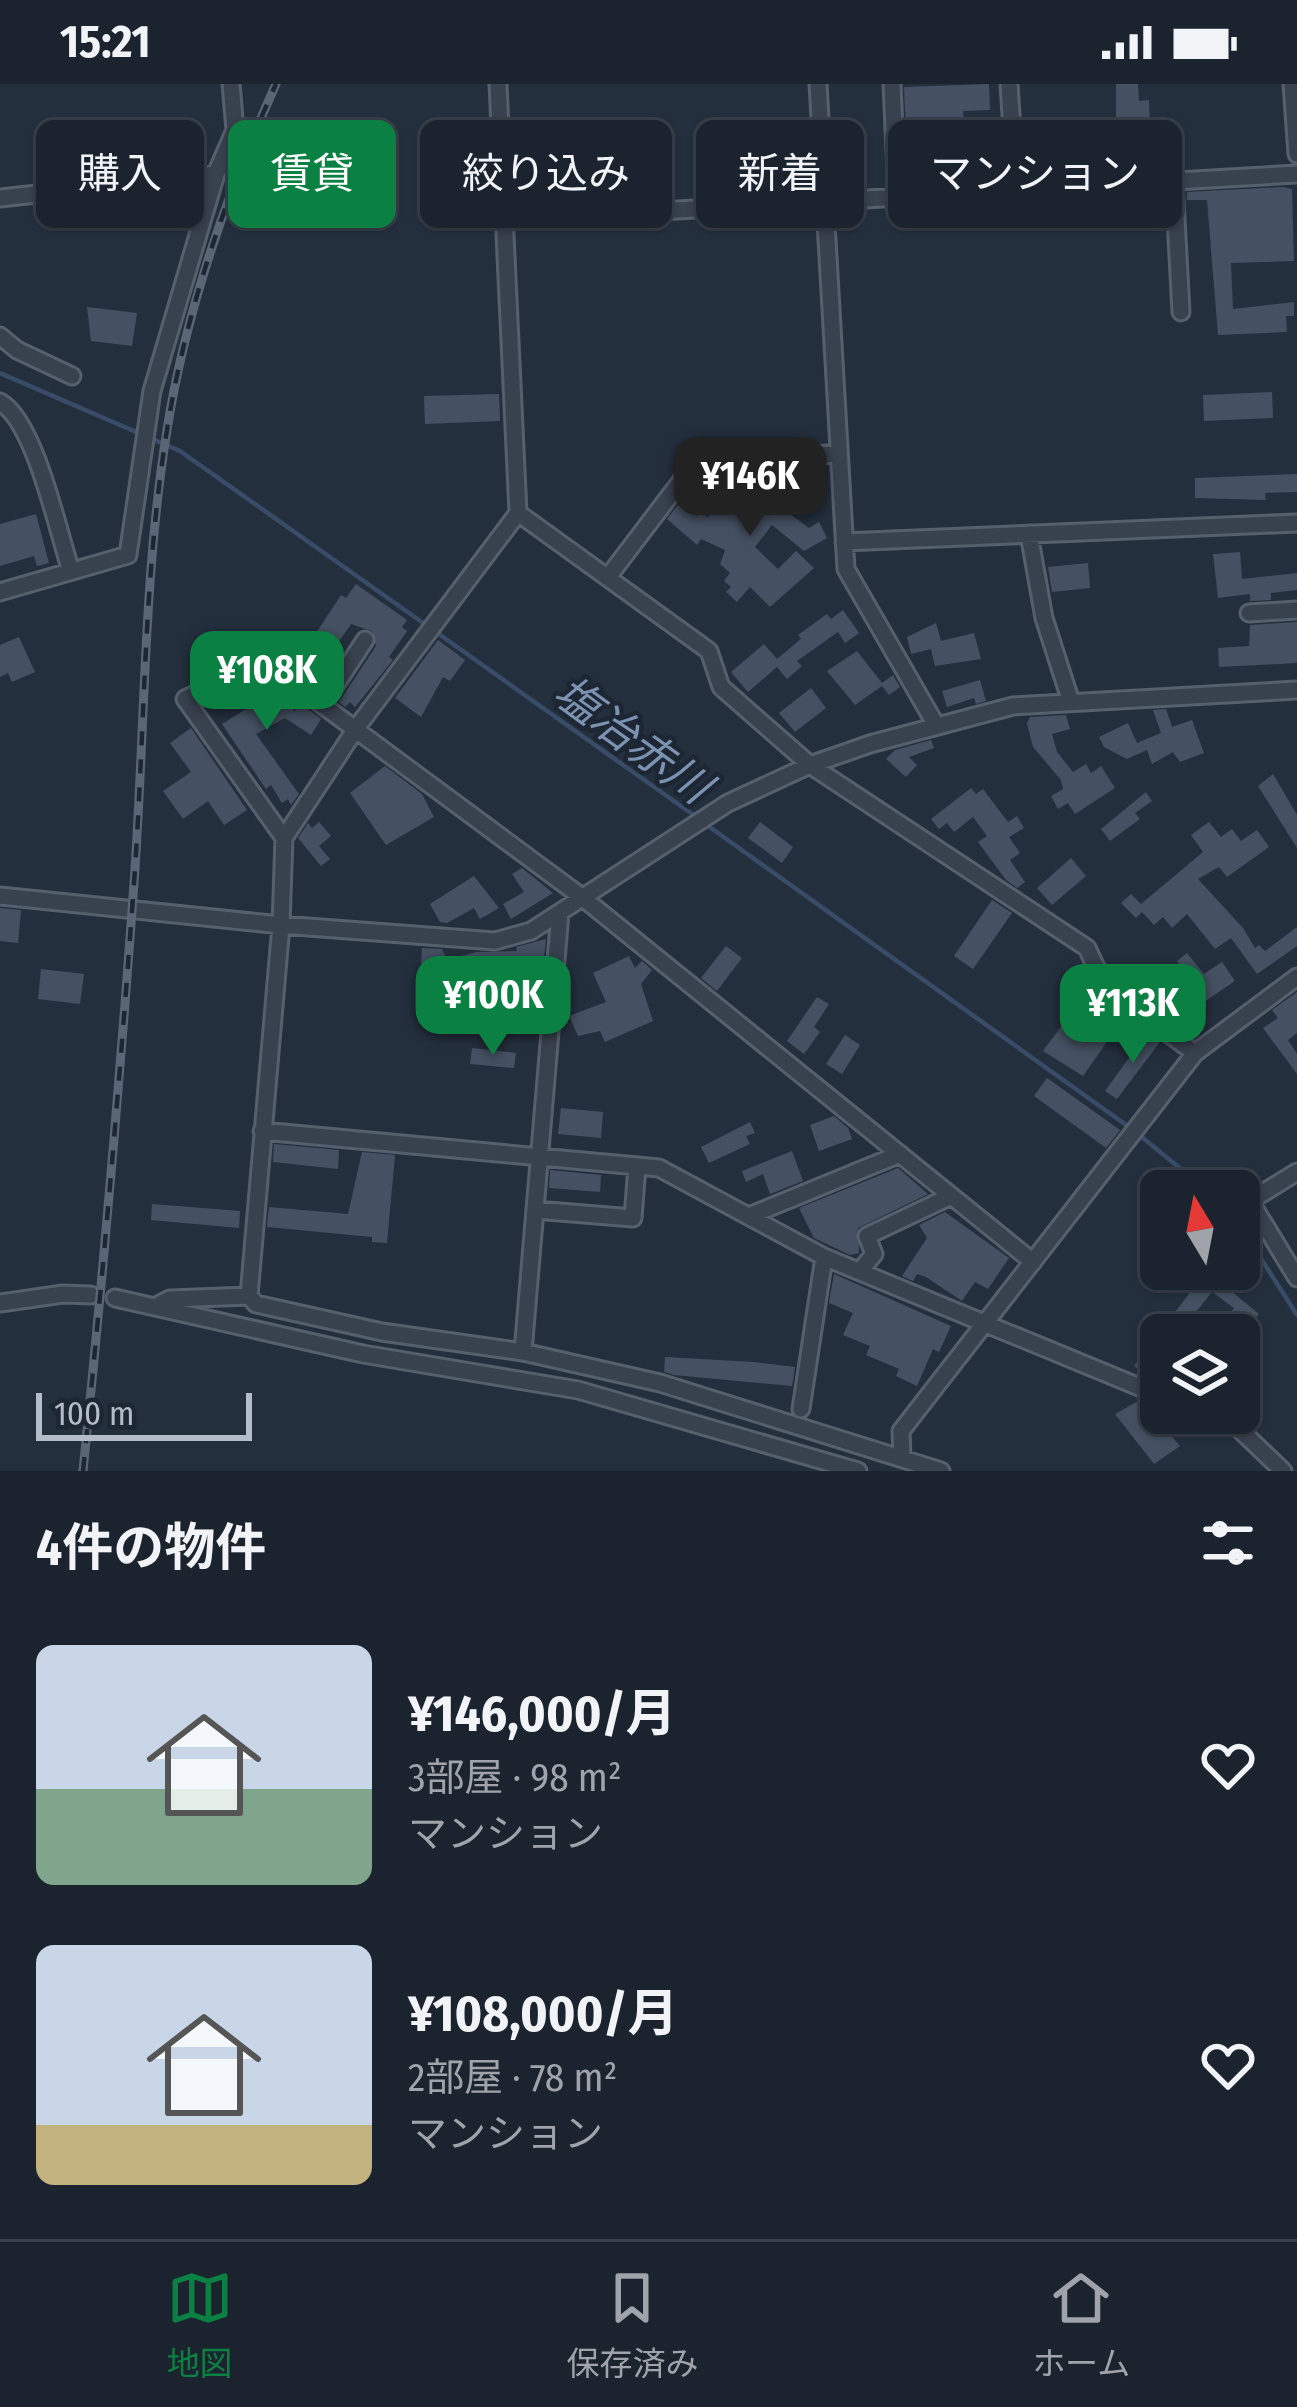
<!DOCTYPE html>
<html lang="ja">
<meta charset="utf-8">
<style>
:root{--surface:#1b232e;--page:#282f3a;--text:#f1f3f6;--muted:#a0a4aa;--line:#39404a;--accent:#0b8043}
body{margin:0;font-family:"Fira Sans Condensed","Noto Sans JP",sans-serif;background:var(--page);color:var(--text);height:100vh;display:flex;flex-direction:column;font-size:45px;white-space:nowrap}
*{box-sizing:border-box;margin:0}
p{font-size:39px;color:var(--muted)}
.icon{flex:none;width:66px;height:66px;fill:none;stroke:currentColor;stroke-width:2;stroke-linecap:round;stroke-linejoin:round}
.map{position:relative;height:1387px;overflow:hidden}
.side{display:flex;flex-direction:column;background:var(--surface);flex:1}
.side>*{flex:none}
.top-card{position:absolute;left:36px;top:36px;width:1227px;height:108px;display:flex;gap:24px}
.needle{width:78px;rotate:350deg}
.fabs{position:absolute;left:1140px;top:1086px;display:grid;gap:24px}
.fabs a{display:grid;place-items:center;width:120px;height:120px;border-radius:18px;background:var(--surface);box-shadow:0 3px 9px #0004,0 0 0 3px var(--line);font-size:60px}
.scale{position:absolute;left:36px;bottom:30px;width:216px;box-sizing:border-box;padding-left:12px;border:6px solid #b4bcc9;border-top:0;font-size:33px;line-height:42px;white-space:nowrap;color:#b4bcc9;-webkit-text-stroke:9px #1d2633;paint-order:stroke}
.price{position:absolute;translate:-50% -102px;padding:0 27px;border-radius:24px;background:var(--accent);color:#fff;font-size:39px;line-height:78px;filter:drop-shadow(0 3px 6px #0008)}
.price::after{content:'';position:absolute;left:50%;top:72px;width:36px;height:27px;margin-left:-18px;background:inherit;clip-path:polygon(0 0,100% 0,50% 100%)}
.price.on{background:#222;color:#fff}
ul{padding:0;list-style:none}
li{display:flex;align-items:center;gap:36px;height:300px;padding:0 36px}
li span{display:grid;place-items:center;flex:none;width:336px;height:240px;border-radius:18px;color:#555}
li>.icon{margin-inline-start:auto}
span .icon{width:144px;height:144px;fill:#fffc;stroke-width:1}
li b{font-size:51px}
h2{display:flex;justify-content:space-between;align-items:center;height:144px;padding:0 36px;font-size:51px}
.chip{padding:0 42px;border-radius:18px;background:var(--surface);box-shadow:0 3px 9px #0004,0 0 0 3px var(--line);font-size:42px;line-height:108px}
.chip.on{background:var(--accent);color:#fff}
.status{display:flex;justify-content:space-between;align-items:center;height:84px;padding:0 60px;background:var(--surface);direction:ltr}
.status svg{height:33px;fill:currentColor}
.dock{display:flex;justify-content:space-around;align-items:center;height:168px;border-top:3px solid var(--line);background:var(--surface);font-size:33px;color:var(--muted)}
.dock a{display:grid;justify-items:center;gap:6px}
.dock .on{color:var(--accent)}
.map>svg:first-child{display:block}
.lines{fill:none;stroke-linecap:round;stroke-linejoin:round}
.stream{stroke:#394c67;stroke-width:4.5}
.building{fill:#455162}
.street-casing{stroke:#565f6c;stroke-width:21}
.street{stroke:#38414e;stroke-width:15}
.rail-casing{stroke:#5a6575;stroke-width:9}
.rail{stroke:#1d2633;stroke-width:4.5;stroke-dasharray:14;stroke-linecap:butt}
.labels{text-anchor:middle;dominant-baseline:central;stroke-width:9;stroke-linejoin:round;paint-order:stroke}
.water-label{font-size:45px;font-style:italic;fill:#7c92b1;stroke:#1d2633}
</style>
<div class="status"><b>15:21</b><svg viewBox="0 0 49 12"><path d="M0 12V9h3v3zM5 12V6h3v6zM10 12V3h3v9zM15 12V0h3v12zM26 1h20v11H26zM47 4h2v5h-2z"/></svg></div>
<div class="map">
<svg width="1297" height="1387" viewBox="0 0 1297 1387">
<rect width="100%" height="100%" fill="#242f3e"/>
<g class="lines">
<path class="stream" d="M0,289L180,367L426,541
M436,548L695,732
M704,739L1129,1043
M1138,1050L1208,1107
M1239,1140L1297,1231"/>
</g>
<path class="building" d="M989,0L990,26L963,27L965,54L953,55L955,94L908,96L904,3Z
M1116,0H1138L1139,17L1149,16L1150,43L1137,44L1136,35L1116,36Z
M1047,40L1048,59L1064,58L1065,82L1027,84L1024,41Z
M1283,103L1292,105L1294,177L1231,179L1233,225L1294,218V232H1286L1287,248L1218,251L1207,116H1187V108Z
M87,223L137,229L132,262L91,257Z
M1272,308L1273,334L1204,337L1203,311Z
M499,310L500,337L425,340L424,312Z
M735,389L809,444L819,438L827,454L804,467L772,441L755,463L778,485L796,467L814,484L770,523L750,503L737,518L726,508L731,503L724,497L730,489L720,480L725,466L701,455L697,461L667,435L681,417L697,432L700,428L708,433L731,405L715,390Z
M1297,390V408L1265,409L1266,416L1195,414V394Z
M36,430L49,479L37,482L34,472L0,482V440Z
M1240,468L1242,495L1297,489V506L1271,509V516L1250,517V510L1218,514L1213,470Z
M1088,479L1090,504L1052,508L1048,483Z
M356,500L407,536L402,543L407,547L389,573L393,576L355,623L350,618L345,623L339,618L376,562L372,547L351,540L311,598L293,584L341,511L346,514Z
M843,526L859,549L845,559L838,548L797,577L802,582L787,595L777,583L748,608L731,588L764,560L777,575L801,555L798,551L827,530L831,535Z
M1297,538V579L1219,583L1218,564L1249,562L1250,541Z
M936,539L941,557L974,549L981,575L935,582L931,565L911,570L907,553Z
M19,553L35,588L12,598L8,589L0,593V561Z
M219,553L229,573L200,586L190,566Z
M438,556L465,576L450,597L443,593L421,633L395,614Z
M857,567L882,599L893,591L900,603L889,611L882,602L855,621L827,587Z
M262,591L277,615L286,611L294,628L300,619L321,635L311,651L285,634L256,650L299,710L291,721L288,715L282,719L271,701L266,705L222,640L246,625L239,602Z
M980,596L986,617L976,620L974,614L947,623L942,607Z
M811,604L826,624L795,648L779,629Z
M1166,625L1172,643L1192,636L1204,669L1180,678L1173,668L1152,680L1147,666L1127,675L1104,663L1099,653L1128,639L1137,659L1161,649L1153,626Z
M1066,631L1070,645L1052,650L1057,668L1073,688L1086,680L1091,689L1101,682L1115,704L1075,730L1068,719L1058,725L1051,712L1063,705L1061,696L1033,663L1027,639L1030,633Z
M191,644L247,726L224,741L208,717L183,735L163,707L191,688L170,659Z
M931,656L934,664L909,673L917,681L906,693L886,675L895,666Z
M385,682L422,710L434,733L386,761L350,709Z
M1273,690L1297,731V764L1258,702Z
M971,704L976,710L983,705L1008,738L1017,732L1024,744L1009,753L1020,769L1010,776L1025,798L1017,804L1006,796L978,758L987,752L973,733L954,748L947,739L939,745L931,735Z
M1146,708L1152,717L1135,729L1140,735L1110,757L1101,745Z
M319,738L331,752L319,762L330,775L321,782L298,754L308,739L312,744Z
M760,738L793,763L782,779L748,754Z
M1209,738L1221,753L1232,745L1241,757L1257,746L1269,763L1227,793L1219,783L1198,795L1243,844L1255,864L1259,861L1265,867L1297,843V862L1257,890L1231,854L1215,865L1187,830L1172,844L1163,833L1154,841L1142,828L1136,834L1121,819L1131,810L1141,820L1203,768L1191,751Z
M1071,774L1086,792L1052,821L1037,804Z
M522,784L553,809L511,835L503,820L524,808L512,790Z
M474,792L499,824L480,835L474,824L447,839L440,838L430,820Z
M992,816L1012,829L973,885L954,872Z
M0,824L21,826L18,859L0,857Z
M546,855L543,883L475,882L474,887L421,883L422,864L442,865L447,876L476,868L517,867L516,863Z
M726,862L742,874L717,907L701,894Z
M1187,869L1204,890L1222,878L1235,897L1198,922L1182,899L1175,905L1166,894L1181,883L1177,877Z
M629,872L635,884L642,877L652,886L641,900L653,937L605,958L600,947L578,952L569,932L606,918L593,889Z
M41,885L84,890L80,920L38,915Z
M1091,902L1125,932L1083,992L1043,967Z
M1297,908V949L1288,956L1297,970V990L1263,944L1278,934L1272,926Z
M817,913L829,920L814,943L820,948L804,970L787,957Z
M1147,949L1160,958L1117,1015L1105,1007Z
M845,951L860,961L842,990L826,980Z
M472,964L516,969L514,984L470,980Z
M1047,994L1120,1046L1106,1064L1034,1012Z
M561,1024L603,1028L601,1054L558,1050Z
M834,1032L848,1044L852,1055L819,1067L810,1041Z
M750,1038L755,1049L746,1052L750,1060L709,1079L701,1063Z
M274,1060L339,1066L338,1085L273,1078Z
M792,1067L803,1097L770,1110L763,1090L746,1098L742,1087Z
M362,1068L395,1071L387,1159L372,1158V1153L267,1143L269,1123L348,1130Z
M898,1084L928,1110L858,1144L859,1169L850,1171L814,1154L799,1124Z
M550,1086L601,1091L600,1108L549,1104Z
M152,1120L240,1127L239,1144L151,1136Z
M945,1128L1009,1174L988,1205L975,1198L962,1217L926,1193L917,1190L913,1197L902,1192L927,1154L919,1141Z
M1208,1185L1218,1191L1226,1185L1240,1195L1231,1207L1259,1230L1241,1251H1223L1217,1246L1234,1224L1212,1208L1191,1234L1199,1240L1191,1251H1161V1280L1151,1294L1134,1282Z
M834,1190L951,1242L939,1268L933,1265L917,1302L896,1292L899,1285L866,1271L870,1262L843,1251L853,1229L829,1219Z
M665,1273L754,1278L795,1283L792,1302L674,1291L664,1288Z
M1140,1316L1180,1362L1154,1380L1115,1330Z"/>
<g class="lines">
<g class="street-casing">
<path id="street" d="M498,0L518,429L357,643L284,754L281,841L249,1212L256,1220L382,1248L523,1268L660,1299L941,1387
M818,0L846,485L936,641
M892,0L897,112
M1009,0L1016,106
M1292,0L1297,70
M1174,97L1181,228
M0,114L216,90
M505,136L1297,90
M0,252L17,266L72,292
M0,318C35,337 58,448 71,487
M518,429L709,567L721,603L810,681L1087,864L1105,903L1195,969
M1029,450L1044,534L1071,618
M844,458L1297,439
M608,493L694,380L839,369
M0,508L128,471L152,307L216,90L235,46L231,0
M1249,529L1297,526
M323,620L365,556
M284,754L185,615L263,577L583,814L1033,1178
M0,812L281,841L495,857L531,847L728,719L810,681L870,660L1013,622L1297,606
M262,1047L659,1084L824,1173L1161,1312
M1297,1088L1250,1117L1297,1194
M535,1126L633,1134L637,1082
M749,1132L900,1070
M860,1187L874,1170L867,1152L951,1112
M115,1214L363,1270L578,1306L858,1387
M0,1219L63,1210L91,1211
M160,1220L170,1215L249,1212
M523,1268L560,829
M801,1325L824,1173
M1201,1329L1238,1344L1283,1387
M902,1373L901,1347L1195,969L1297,893"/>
</g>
<use href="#street" class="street"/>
<g class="rail-casing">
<path id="rail" d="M83,1387C103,1191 120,995 134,799C145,648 143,494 167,346C186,225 226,111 276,0"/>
</g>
<use href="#rail" class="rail"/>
</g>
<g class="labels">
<g class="water-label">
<text transform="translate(632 656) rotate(36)">塩冶赤川</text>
</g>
</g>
</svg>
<div class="fabs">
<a><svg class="needle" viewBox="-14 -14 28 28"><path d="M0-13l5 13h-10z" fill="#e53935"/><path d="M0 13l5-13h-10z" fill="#a0a4aa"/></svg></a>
<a><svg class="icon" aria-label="layers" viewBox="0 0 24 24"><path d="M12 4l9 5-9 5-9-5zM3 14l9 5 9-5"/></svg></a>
</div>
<div class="scale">100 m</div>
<b class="price on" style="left:750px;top:455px">¥146K</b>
<b class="price" style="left:267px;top:649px">¥108K</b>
<b class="price" style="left:493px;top:974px">¥100K</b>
<b class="price" style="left:1133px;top:982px">¥113K</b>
<div class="top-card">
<a class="chip">購入</a>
<a class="chip on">賃貸</a>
<a class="chip">絞り込み</a>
<a class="chip">新着</a>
<a class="chip">マンション</a>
</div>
</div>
<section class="side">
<h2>4件の物件<svg class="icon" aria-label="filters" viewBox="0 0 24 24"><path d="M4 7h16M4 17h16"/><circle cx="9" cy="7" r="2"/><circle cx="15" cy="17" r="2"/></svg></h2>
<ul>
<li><span style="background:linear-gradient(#c9d6e8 60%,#7fa58c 0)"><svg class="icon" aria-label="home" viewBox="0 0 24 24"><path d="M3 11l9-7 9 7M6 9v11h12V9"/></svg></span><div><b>¥146,000/月</b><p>3部屋 · 98 m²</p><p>マンション</p></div><svg class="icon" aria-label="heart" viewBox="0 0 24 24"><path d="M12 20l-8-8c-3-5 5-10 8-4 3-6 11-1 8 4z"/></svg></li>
<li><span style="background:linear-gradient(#c9d6e8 75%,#c2b280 0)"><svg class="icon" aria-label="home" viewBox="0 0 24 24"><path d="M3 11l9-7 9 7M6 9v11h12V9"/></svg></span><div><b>¥108,000/月</b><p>2部屋 · 78 m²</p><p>マンション</p></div><svg class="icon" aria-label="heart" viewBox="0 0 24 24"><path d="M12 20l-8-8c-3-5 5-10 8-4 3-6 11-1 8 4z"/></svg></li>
</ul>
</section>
<nav class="dock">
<a class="on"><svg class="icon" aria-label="map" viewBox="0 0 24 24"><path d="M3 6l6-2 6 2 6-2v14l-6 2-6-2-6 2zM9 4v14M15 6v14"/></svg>地図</a>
<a><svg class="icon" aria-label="saved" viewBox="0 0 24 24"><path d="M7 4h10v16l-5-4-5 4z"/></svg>保存済み</a>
<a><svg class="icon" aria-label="home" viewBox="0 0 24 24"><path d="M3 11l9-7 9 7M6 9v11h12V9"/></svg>ホーム</a>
</nav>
